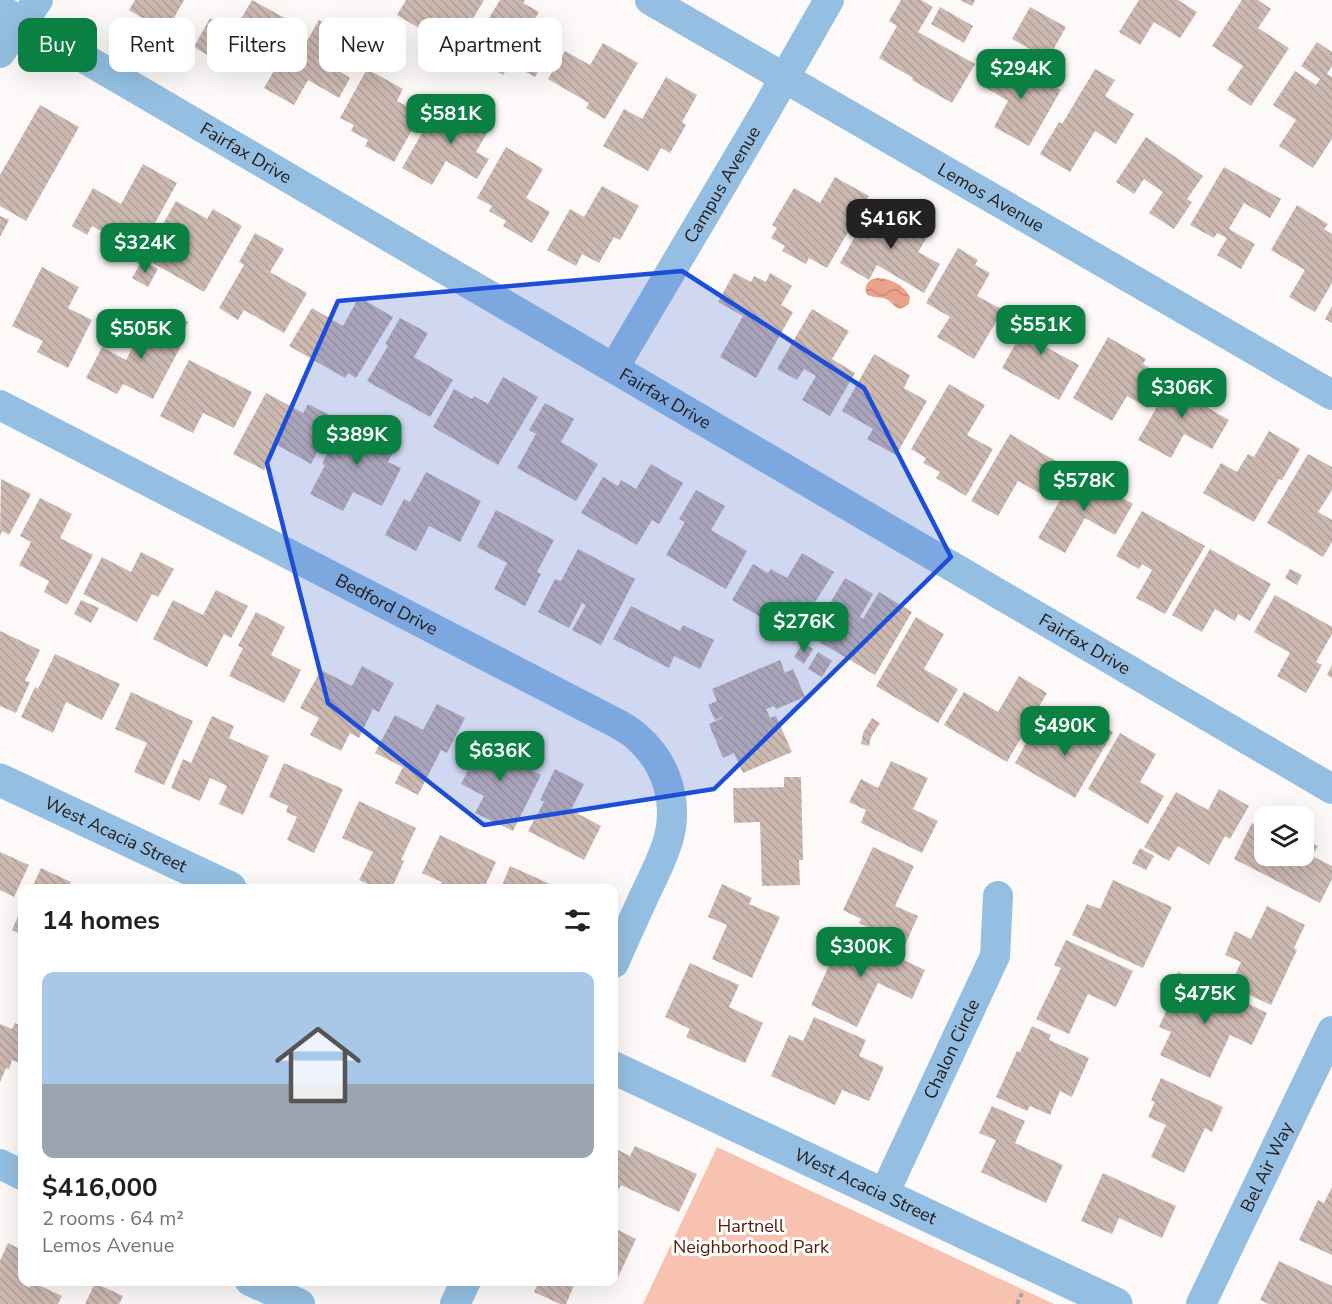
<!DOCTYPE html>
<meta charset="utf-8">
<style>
:root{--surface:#fff;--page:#f6f6f6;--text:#202124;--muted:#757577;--line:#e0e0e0;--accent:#0b8043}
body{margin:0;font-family:"Nunito Sans",sans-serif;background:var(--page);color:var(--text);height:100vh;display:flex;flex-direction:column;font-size:22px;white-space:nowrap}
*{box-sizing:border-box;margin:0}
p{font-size:20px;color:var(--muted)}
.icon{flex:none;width:33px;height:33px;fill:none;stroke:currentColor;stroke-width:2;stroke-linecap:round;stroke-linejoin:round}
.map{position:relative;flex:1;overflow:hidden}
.side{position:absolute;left:18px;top:884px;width:600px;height:402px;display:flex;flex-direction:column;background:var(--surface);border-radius:12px;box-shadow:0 6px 24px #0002}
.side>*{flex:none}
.hud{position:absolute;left:18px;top:18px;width:600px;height:54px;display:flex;gap:12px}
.fabs{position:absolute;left:1254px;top:806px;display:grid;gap:12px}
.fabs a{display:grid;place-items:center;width:60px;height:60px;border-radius:12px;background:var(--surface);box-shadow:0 6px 24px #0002;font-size:30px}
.price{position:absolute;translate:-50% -51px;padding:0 14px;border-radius:12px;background:var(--accent);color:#fff;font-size:20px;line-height:39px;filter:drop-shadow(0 2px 3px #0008)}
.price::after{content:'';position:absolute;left:50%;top:36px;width:18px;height:14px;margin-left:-9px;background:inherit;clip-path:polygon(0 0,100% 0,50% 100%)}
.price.on{background:#222;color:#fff}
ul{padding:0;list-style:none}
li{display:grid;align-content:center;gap:12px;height:318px;padding:0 24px}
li+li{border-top:2px solid var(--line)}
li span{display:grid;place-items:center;height:186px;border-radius:12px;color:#555}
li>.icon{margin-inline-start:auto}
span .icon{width:108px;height:108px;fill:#fffc;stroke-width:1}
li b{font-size:26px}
h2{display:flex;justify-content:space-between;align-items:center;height:72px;padding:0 24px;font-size:26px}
.tag{padding:0 21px;border-radius:12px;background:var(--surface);box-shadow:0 6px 24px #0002;font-size:21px;line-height:54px}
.tag.on{background:var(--accent);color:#fff}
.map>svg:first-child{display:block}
.park{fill:#f7c2b0}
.water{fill:url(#water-waves)}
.building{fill:url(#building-back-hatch)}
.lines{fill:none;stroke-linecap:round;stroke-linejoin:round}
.path{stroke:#aba5a4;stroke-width:4;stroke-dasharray:4.5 3;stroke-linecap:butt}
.minor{stroke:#94bfe2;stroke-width:30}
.tertiary{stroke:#94bfe2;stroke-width:33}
.marked{fill:#1d4ed8;fill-opacity:0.2;stroke:#1d4ed8;stroke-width:4.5;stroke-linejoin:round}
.labels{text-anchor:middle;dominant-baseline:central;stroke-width:6;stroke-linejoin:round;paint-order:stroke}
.street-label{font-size:18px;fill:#211a18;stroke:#fff}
.park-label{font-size:18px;fill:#581a03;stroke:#fff}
</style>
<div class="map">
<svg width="1332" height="1304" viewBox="0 0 1332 1304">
<defs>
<pattern id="water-waves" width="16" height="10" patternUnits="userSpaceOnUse" patternTransform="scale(1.5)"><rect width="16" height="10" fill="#eaa28b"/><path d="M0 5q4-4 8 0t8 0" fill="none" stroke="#c88b77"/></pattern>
<pattern id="building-back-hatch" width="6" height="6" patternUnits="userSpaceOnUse" patternTransform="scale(1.5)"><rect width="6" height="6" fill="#ccb9b2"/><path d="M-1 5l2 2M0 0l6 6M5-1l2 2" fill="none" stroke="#af9e98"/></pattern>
</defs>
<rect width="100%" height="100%" fill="#fdf9f8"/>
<path class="park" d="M717,1147L1054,1304H643Z"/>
<path class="water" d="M877,278C891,279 903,284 910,297L909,304C895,316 895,301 883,298C877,297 873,297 867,295C863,286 868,279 877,278Z"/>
<path class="building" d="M135,0H184L166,32L129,10Z
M252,0L290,21L261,71L246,62L242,67L225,57L221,63L194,47L210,18L234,31Z
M406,0H484L455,49L397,15Z
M500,0H525L523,3L539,12L527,33L552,47L535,77L510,63L503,75L481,62L489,49L475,41Z
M901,0H921L933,7L918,32L975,64L952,103L912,80L913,78L879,58L897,26L889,21Z
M960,0H975L972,6Z
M1139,0H1178L1197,12L1180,38L1154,22L1140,45L1119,32Z
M1242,0H1258L1271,9L1258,28L1289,48L1251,106L1227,90L1243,66L1212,46Z
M940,7L973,26L964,43L931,24Z
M1030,7L1066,27L1048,59L1012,39Z
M319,20L356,40L339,71L350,78L339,98L308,80L294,105L264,88L280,60L292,67Z
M1317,42L1332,52V66L1327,74L1332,77V139L1313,168L1279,146L1296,120L1273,105L1295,71L1316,85L1320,79L1301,66Z
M603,43L638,63L605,119L586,108L589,103L548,79L565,51L590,65Z
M1002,56L1061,90L1029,146L994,127L1008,101L985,87Z
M367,69L403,89L397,101L421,114L394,162L365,146L368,140L351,131L354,125L340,118Z
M1095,69L1115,80L1105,96L1134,114L1116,144L1095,131L1070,172L1040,154L1059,122L1062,124Z
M666,77L697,95L682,122L686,125L670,153L661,148L648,171L603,146L624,109L642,119Z
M459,101L494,121L476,152L489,159L477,179L446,161L432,185L402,168L430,119L444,127Z
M40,105L79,127L26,221L0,206V175Z
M1146,137L1203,176L1187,199L1192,202L1174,229L1149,213L1163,192L1144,179L1134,194L1116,182Z
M506,147L543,169L526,198L550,212L532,243L503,226L506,221L489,211L492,206L477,198Z
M143,164L177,183L139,252L92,226L87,235L72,226L93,188L121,204Z
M1224,167L1281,199L1270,218L1244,203L1229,229L1255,244L1241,269L1217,255L1227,238L1217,233L1214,238L1190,225Z
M835,177L869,196L827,268L809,258L806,264L782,251L785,246L771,238L777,228L772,225L794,188L820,203Z
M602,186L639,206L620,240L614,237L599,263L582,254L576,266L547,250L570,209L584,217Z
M176,201L207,219L213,209L242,226L204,292L144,258Z
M1297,205L1328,224L1324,229L1332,234V283L1315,312L1289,297L1305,270L1271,250Z
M872,206L908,227L911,221L930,232L918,252L940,264L924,293L877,265L869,280L840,263Z
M0,216L9,220L0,237Z
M255,233L284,249L270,272L307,293L284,333L244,310L238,320L219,308L244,265L239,262Z
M958,248L978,260L975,265L990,273L977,296L1003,310L974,359L937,337L950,317L926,303Z
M142,260L158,269L148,287L132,278Z
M42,267L79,287L68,308L92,320L68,368L37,352L43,341L12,326Z
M734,273L751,282L754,276L766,282L770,273L792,286L781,305L793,312L756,378L720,357L743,316L718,302Z
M359,297L393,317L356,378L348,373L345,378L289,346L312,308L343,326Z
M1037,305L1062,319L1046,347L1079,365L1059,400L1002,368Z
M1332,306V323L1325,319Z
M812,309L849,331L832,359L855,373L830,416L802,400L816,376L804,369L797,380L777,369Z
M170,313L188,322L179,340L183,342L153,399L123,384L117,394L86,378L102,347L126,360L146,322L161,330Z
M400,318L428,333L414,357L453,380L430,417L367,381L388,346L385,344Z
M1108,337L1146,359L1143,364L1166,377L1148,408L1127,396L1112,421L1073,398Z
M874,354L910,375L904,388L927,401L896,455L867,439L873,429L842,411Z
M189,360L252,392L234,428L203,413L193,433L160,416Z
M1175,375L1206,393L1203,399L1211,404L1208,408L1229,420L1212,449L1184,434L1171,458L1138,440Z
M503,377L538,397L498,465L433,427L454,389L472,399L474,396L488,404Z
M949,384L985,405L967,435L993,449L966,496L936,478L940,472L923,463L926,458L911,449Z
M266,393L303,413L308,404L335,418L311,464L277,445L264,470L233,454Z
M545,403L574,419L561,442L598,464L576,501L517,468L536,434L529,430Z
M346,416L398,441L388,462L401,468L382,506L353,492L343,511L310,494L325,465L322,464Z
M1269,431L1300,449L1282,480L1279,479L1254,522L1203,493L1221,463L1237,472L1248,454L1254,457Z
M1010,434L1066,467L1048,498L1018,481L998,516L971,501Z
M1308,454L1332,467V490L1318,512L1332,520V542L1323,557L1267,523Z
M651,464L683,483L659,524L652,520L637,545L581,513L603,477L618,486L621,480L636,489Z
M1077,471L1133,504L1115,535L1085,518L1065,553L1038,538Z
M426,472L481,501L460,542L429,526L416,551L385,535L404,499L410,502Z
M1,479L31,494L9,535L2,531L0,536Z
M696,490L725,506L711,530L747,551L726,589L666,555L685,522L679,519Z
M40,498L72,514L60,538L93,555L67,605L44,592L49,581L19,565L31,542L20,536Z
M496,510L554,540L537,572L541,574L525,606L494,589L507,563L477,547Z
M1142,511L1205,546L1165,614L1136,598L1152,570L1142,564L1139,569L1116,556Z
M578,549L635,579L601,645L572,630L586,605L582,603L569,628L538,612L555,579L561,581Z
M1210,549L1271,584L1250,621L1238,614L1235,621L1215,609L1202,632L1172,615Z
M141,552L174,569L158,597L152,594L137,622L83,594L102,557L131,572Z
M802,553L834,572L812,607L816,609L798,639L732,600L753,564L768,573L771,569L787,578Z
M1290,569L1302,575L1297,585L1285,578Z
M845,578L873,594L860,617L863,619L879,592L912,612L875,675L816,640L834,608L829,605Z
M216,590L248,606L231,638L224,634L207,667L153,639L173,600L203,615Z
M1275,595L1332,627V634L1316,662L1322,665L1306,693L1277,676L1290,653L1254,632Z
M81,600L99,608L91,623L74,614Z
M631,606L680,631L683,625L714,640L700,669L674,656L669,668L613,639Z
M256,612L285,627L271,655L301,670L284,703L229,676L243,648L238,646Z
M916,617L944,634L924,669L958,689L938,723L876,686Z
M0,631L40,650L25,681L30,682L16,713L0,706Z
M803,643L813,649L804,664L794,657Z
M818,652L832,661L822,677L808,669Z
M55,654L120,684L102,720L66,702L53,733L21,717L35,687L38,689Z
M780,660L785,673L793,669L805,697L776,709L774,706L766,709L770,718L776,716L792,752L743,773L734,753L723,758L709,724L722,718V717L715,720L708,705L717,701L712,689Z
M1332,665V678L1327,675Z
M362,666L394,683L379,712L373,709L359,738L350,733L341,751L310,735L319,718L300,708L321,670L352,686Z
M1019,676L1047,693L1007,762L944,725L964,692L998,712Z
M131,692L193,721L164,785L134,772L147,743L115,729Z
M437,704L465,718L447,753L441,750L418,795L395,783L403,767L375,753L395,715L423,730Z
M212,716L234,726L229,738L269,756L243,815L219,804L227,786L210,778L200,801L171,788L183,759L191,763Z
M1085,716L1113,732L1075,798L1015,763L1033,730L1066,749Z
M872,718L880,723L871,737L869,746L861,744L863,733Z
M488,731L519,747L512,760L541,775L513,831L475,813L484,796L461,784Z
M1120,733L1156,754L1140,782L1164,796L1148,824L1088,789Z
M891,761L928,778L913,809L938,821L922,853L861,823L866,810L849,802L861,779L878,788Z
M284,763L343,789L314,853L287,840L297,817L286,812L288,806L269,797Z
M555,769L584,784L571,810L601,826L584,860L528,831L544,802L540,800Z
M784,777H801L803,860H799L800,885L762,886L760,822L734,823L733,788L784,787Z
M1219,789L1249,806L1230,839L1225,836L1209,865L1178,846L1169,861L1144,847L1176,792L1208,810Z
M359,801L416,828L401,860L404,861L392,888H376L359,880L373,852L342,838Z
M1252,823L1264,829V855H1304V839L1318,846L1312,856L1332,866V879L1320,903L1234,859Z
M440,835L496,862L484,888H445L441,886L442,882L422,873Z
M873,847L914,866L895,906L918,916L905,945L859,923L861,919L843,910Z
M1140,848L1154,856L1146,870L1132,863Z
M0,852L29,865L14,897L0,890Z
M510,866L559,888H501Z
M41,868L71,882L68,888H32Z
M1113,880L1172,907L1143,968L1072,935L1087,904L1100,909Z
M722,884L752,898L749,904L780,917L752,978L712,959L727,925L708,917Z
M1267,906L1305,925L1294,948L1297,950L1271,1005L1230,986L1241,962L1225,955L1235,931L1251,939Z
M22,907V935L12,930Z
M838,930L925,970L912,999L878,983L857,1027L811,1005L833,957L827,954Z
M1066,940L1133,971L1116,1007L1088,994L1069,1034L1036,1019L1061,968L1054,965Z
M690,963L739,985L729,1007L763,1023L745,1063L686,1037L690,1029L665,1017Z
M1178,972L1203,983L1201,987L1235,1002L1237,998L1267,1013L1252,1045L1230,1035L1210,1078L1160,1055L1171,1032L1159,1027L1168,1007L1163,1005Z
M814,1017L866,1040L859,1056L884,1067L869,1101L842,1090L835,1105L771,1076L789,1035L803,1041Z
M15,1023L22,1026V1064L12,1060L9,1069L6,1068L0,1082V1024L12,1029Z
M1032,1026L1051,1035L1049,1040L1089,1058L1072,1097L1060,1091L1050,1115L1030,1106L1027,1111L996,1097L1017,1051L1020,1052Z
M1161,1078L1223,1107L1212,1132L1205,1128L1184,1173L1151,1157L1166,1125L1148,1117L1155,1102L1151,1100Z
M992,1106L1025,1121L1015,1143L1063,1165L1046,1203L981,1172L996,1140L979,1133Z
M635,1146L697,1174L679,1212L621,1185L617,1192L614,1191V1148L630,1156Z
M1103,1173L1176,1206L1162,1238L1119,1218L1112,1234L1081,1221Z
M1332,1187V1255L1299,1240L1318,1200L1324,1203Z
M614,1228L636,1239L618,1277L614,1275Z
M8,1243L22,1250V1281H24L23,1284L29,1288L32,1282L62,1296L58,1304H0V1261Z
M1279,1261L1332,1286V1304H1269L1260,1300Z
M539,1281H576L566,1304H560L534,1292Z
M95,1283L123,1296L119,1304H85Z"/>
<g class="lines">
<path class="path" d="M1017,1304L1022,1293"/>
<g class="minor">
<path id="s1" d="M650,0L1332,395"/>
<path id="s2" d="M0,9L1332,789"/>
<path d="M0,53L38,0"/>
<path id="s3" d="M614,368L765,112L829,0"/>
<path id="s4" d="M0,405L618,724C625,728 632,732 637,737C667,763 679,803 668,841C662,859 654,876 646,892C635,916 624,940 614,963"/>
<path d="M0,1164L22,1175"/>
<path id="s5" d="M884,1194L995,956L998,896"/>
<path d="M250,1281L300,1304"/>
<path d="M455,1304L466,1281"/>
<path id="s6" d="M1201,1304L1332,1031"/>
</g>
<g class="tertiary">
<path id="s7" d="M0,780L230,888"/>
<path id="s8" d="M614,1068L1116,1304"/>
</g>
</g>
<path class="marked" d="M682,271L864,388L951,557L714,789L484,825L328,703L267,463L338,301Z"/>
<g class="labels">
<g class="street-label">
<text stroke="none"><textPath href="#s2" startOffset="285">Fairfax Drive</textPath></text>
<text stroke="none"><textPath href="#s3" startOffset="213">Campus Avenue</textPath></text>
<text stroke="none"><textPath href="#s1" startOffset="394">Lemos Avenue</textPath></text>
<text stroke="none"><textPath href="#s2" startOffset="771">Fairfax Drive</textPath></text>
<text stroke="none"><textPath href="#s4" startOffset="435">Bedford Drive</textPath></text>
<text stroke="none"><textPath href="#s2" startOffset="1257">Fairfax Drive</textPath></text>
<text stroke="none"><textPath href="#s7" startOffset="128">West Acacia Street</textPath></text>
<text stroke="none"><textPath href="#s5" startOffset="160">Chalon Circle</textPath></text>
<text stroke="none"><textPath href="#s6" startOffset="152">Bel Air Way</textPath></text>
<text stroke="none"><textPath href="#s8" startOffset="278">West Acacia Street</textPath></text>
</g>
<g class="park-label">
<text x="751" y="1226">Hartnell<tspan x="751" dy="21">Neighborhood Park</tspan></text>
</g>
</g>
</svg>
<div class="fabs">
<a><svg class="icon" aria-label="layers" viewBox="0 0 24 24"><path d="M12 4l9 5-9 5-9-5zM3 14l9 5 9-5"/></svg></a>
</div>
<b class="price" style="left:1021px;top:100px">$294K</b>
<b class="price" style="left:451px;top:145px">$581K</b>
<b class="price on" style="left:891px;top:250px">$416K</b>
<b class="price" style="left:145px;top:274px">$324K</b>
<b class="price" style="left:1041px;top:356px">$551K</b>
<b class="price" style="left:141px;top:360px">$505K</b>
<b class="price" style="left:1182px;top:419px">$306K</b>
<b class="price" style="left:357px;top:466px">$389K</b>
<b class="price" style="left:1084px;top:512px">$578K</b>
<b class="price" style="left:804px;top:653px">$276K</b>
<b class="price" style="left:1065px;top:757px">$490K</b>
<b class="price" style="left:500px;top:782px">$636K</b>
<b class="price" style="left:861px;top:978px">$300K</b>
<b class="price" style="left:1205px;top:1025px">$475K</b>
<div class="hud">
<a class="tag on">Buy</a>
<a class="tag">Rent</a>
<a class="tag">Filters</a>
<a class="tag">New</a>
<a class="tag">Apartment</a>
</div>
<section class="side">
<h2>14 homes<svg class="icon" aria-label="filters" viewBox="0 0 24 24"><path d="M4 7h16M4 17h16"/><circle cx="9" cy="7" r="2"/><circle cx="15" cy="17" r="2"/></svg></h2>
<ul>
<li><span style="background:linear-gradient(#a9c7e8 60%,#9aa5b1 0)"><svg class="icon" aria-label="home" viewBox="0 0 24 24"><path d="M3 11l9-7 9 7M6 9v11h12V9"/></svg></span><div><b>$416,000</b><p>2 rooms · 64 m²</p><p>Lemos Avenue</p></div></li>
</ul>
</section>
</div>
